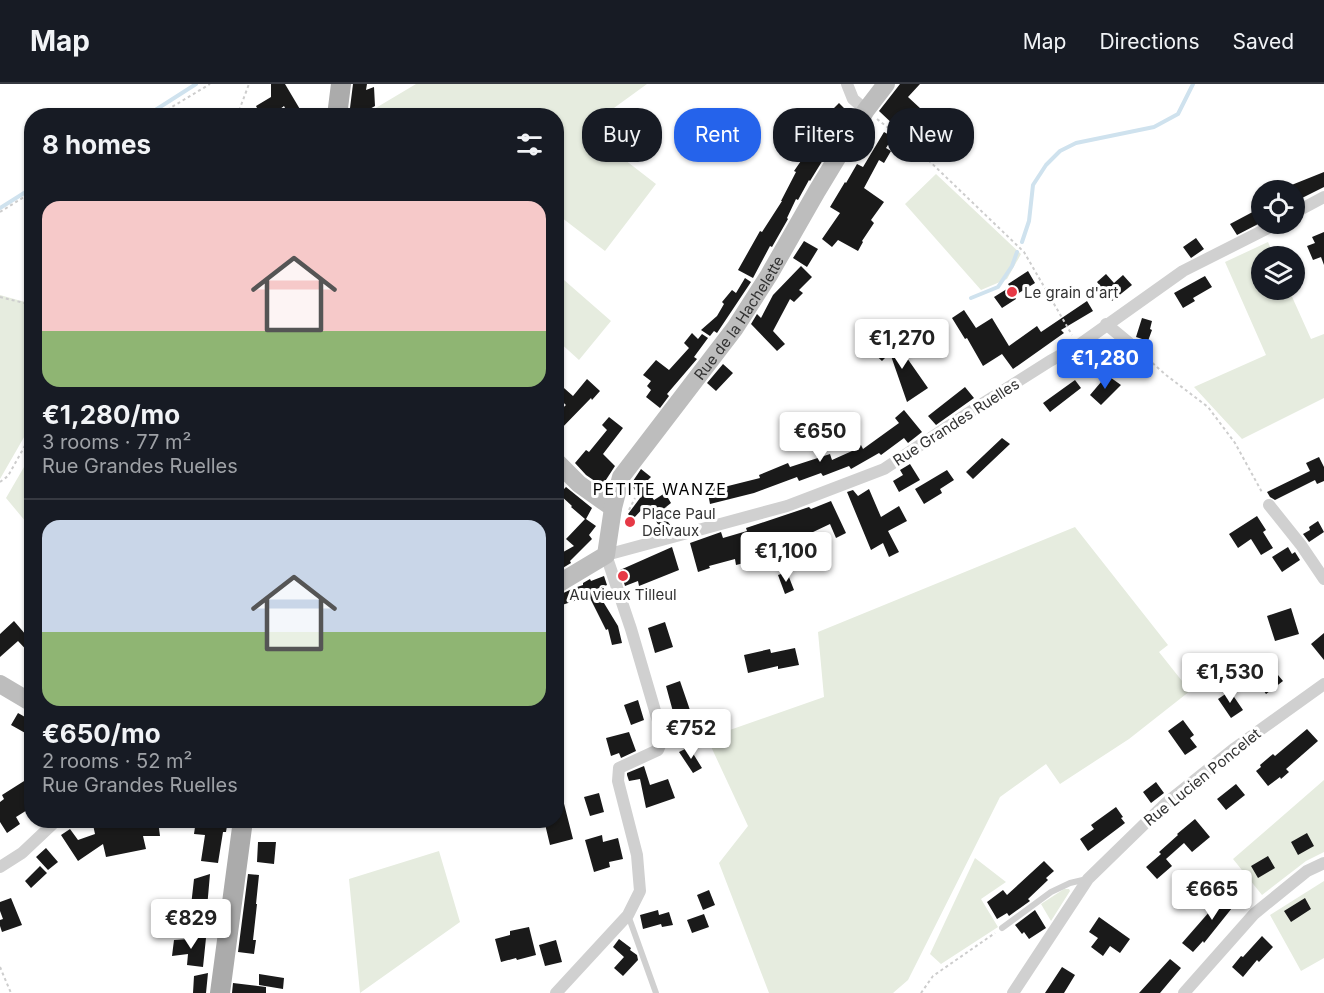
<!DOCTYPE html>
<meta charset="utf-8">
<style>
:root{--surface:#171b24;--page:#20242c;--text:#f1f3f6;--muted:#9ea1a6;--line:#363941;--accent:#2563eb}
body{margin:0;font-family:Inter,sans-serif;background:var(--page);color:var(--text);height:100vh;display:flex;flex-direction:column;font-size:22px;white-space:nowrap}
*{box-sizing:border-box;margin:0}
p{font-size:20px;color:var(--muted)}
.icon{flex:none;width:33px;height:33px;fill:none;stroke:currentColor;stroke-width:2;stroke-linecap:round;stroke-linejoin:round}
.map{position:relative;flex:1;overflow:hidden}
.drawer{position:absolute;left:24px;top:24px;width:540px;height:720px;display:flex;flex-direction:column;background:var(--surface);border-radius:24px;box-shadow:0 2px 4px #0004}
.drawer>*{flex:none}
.top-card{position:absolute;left:582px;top:24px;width:570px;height:54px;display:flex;gap:12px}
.fabs{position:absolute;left:1251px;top:96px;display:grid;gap:12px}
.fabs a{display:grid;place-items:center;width:54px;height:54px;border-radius:50%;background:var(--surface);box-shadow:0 2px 4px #0004;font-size:30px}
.price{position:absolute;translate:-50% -51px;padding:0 14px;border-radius:6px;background:#fff;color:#222;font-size:20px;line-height:39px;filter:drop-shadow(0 2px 3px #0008)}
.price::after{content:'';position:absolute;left:50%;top:36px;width:18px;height:14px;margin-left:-9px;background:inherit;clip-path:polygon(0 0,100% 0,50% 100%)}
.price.selected{background:var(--accent);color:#fff}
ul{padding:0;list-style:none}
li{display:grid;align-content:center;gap:12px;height:318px;padding:0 18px}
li+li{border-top:2px solid var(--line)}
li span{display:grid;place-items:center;height:186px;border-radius:18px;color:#555}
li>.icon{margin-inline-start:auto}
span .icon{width:108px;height:108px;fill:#fffc;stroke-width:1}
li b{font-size:26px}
h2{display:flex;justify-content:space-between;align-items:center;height:72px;padding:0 18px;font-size:26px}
.chip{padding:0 21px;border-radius:24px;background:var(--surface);box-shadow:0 2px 4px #0004;font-size:21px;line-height:54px}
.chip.selected{background:var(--accent);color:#fff}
header{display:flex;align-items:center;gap:36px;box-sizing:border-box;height:84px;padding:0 30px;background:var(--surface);border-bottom:2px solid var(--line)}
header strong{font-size:28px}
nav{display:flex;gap:33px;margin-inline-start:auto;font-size:21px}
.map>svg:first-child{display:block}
.green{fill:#e6ecdf}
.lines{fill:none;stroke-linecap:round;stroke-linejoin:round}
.stream{stroke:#cfe2ee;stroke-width:4}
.building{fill:#1a1a1a}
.path{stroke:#cdcdcd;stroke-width:2;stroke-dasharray:3 3;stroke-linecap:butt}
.lane{stroke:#d0d0d0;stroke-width:6}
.street{stroke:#d0d0d0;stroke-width:12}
.secondary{stroke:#bdbdbd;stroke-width:18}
.primary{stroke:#ababab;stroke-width:20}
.poi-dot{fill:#e63946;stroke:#fff;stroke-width:2}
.labels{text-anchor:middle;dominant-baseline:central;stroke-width:6;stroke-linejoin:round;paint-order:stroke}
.poi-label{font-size:15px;fill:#333;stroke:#fff;text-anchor:start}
.street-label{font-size:15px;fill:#333;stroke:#fff}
.neighbourhood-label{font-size:16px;letter-spacing:1.5px;fill:#000;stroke:#fff}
</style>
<header>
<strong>Map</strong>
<nav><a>Map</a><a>Directions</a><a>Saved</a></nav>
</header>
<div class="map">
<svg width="1324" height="909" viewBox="0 0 1324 909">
<rect width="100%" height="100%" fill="#fff"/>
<path class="green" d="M416,0H647L585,45L656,100L605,167L557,130L556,32H371L369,28Z
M936,90L1021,170L1007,195L981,206L905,120Z
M1268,158L1274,172H1262V206H1289L1311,255L1324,250V314L1242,355L1194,303L1266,271L1225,178Z
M556,189L611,237L579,276L557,256Z
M0,211L32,220L31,341L0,395Z
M31,371V444L6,414Z
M1075,443L1168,561L1159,568L1190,607L1129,655L1060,700L1046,680L1000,713L908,896L893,909H769L719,779L748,742L707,654L824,613L818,548Z
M1324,696V768L1306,777L1262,811L1233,775Z
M439,767L460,838L360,909L349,795Z
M975,774L1006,798L981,815L998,843L941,880L930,870Z
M1324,797V874L1301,887L1270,831Z
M1064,805H1069L1070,807L1051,837L1041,820Z"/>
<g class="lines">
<path class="stream" d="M146,32L196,0
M0,124L32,104
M1022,158L1029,137L1033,101L1046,81L1060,67L1076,59L1154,43L1178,30L1193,0
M971,214L998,203L1012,182L1017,168"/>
</g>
<path class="building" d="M271,0H285L304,32H289L284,22L271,32H261L256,22L271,13Z
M353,0H367L366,6L374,3L375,22L368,26V32H349Z
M900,0H920L908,13L921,25L914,32L909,27L896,43L879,27Z
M839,19L849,29L836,42L826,32Z
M884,48L893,53L886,64L891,67L884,79L879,76L864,104L884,118L871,136L874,139L862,157L863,158L858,167L838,156L832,163L822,155L840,129L830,123L845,98L846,99L857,80L863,83Z
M812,61L826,71L810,97L809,96L798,116L796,115L787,134L788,135L772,163L770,162L753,194L738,186L760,147L762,148L782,117H781L796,88L794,87Z
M1324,88V103L1296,117L1294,106H1279Z
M1262,123V138L1237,151L1230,140Z
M1324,148V181L1321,173L1313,176L1307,162L1315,159L1312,153Z
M1196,154L1204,165L1191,174L1183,163Z
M804,157L818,165L807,183L793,174Z
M801,182L812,193L799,206L803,209L794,218L790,215L773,247L785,260L777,267L751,240L757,230L761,234L773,211Z
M1028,187L1035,199L1014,212L1016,215L1002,224L994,213L1010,203L1008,200Z
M1106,190L1114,199L1123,191L1132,201L1112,217L1097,198Z
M1205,192L1212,203L1193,214L1195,217L1183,224L1174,209Z
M745,194L751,198L717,249L714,247L710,252L701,246L717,232L724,220L722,218L732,206L736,209Z
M1087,217L1093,227L1061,246L1064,249L1013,285L1002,270L983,282L967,254L965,255L952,234L964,226L976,244L992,234L1009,262L1037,242L1041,248Z
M1142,234L1152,237L1150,245L1152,246L1148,257L1136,253Z
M692,249L698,255L702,250L708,254L694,273L697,275L667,310L669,312L660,324L646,313L651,306L647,302L651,297L643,291L656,276L669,286L689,264L684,259Z
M882,254L905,275L907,274L928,304L907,318L890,269L882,277L870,266Z
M723,280L733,289L716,307L707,299Z
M1107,291L1121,301L1101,321L1090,311Z
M587,295L600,307L592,316L591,314L556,350V330L566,321L556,312V297L573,312Z
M1075,296L1081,304L1050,328L1043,319Z
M965,303L974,314L936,341L928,332Z
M904,326L922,348L908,359L904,354L881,371L879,369L851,385L849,382L823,392L821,389L799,397L797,393L754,409L710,420L707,404L719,401L720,404L760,394L759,391L788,379L790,383L830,370L832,376L852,367L861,361L863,365L899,339L895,334Z
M609,333L623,344L603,370L615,382L602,402L586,391L575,379L586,366L589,368L607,346L602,341Z
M1002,354L1010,360L973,395L966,388Z
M1319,373L1324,383V397L1317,400L1315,396L1275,416L1270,413L1267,408L1310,387L1306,379Z
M910,380L920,396L899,408L893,397L903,391L900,386Z
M641,385L651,393L643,401L654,416L665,409L671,419L666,423L671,430L665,434L671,442L661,445L646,421L633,435L628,430L640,414L631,400Z
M947,386L954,396L940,405L942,409L924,420L915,405Z
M566,403L592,424L586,435L596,442L589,451L592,455L570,477L571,479L556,488V472L574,462L566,455L585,435L571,423L572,422L559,410Z
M869,405L881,433L899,422L907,437L888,447L899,468L889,473L883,459L871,466L847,408L853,406L858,412Z
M831,417L846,449L836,454L830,440L811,449L812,450L809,451L810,454L794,460L793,458L766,467L768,473L736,481L735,475L709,482L710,484L698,488L690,459L721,448L723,454L747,447L746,444L809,423L811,425Z
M1257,432L1266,446L1263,448L1273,464L1261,471L1251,455L1238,464L1229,450Z
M1318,437L1324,448L1309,458L1303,450L1310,446L1309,443Z
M672,463L679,486L639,502L638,497L625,502L620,486Z
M1288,463L1292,470L1295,468L1300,476L1282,488L1272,473Z
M787,488L794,506L785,510L778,491Z
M604,492L607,501L596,506L618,542L622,559L612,561L608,545L606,546L589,512L556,523L557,512L574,504L583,501V499L590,495L591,497Z
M1291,524L1299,550L1275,557L1267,532Z
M14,537L26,551L32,546V572L18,557L0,573V550Z
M665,538L673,563L655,569L648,544Z
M1324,549V576L1311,560Z
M795,564L799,581L778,585V582L748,589L744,571L770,565L771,569Z
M1273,585L1283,597L1266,610L1257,597Z
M680,597L692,632H690L696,652L681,657L666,602Z
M1230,607L1243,626L1231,634L1218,615Z
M638,616L644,636L631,641L624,621Z
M18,629L32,637V642L27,650L11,641Z
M1183,636L1194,651L1190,654L1197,663L1185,671L1168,647Z
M1307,645L1318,657L1286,685L1289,688L1281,695L1280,693L1268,702L1256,687L1261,683L1260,681L1273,670L1275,672Z
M629,648L636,667L621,674L619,669L611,672L606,654Z
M689,663L702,684L693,689L679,668Z
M644,682L650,701L668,695L675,714L646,724L640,695L629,697L627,691V689Z
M32,692V723L16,733L20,740L7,749L0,738V718L4,715L2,711Z
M1156,698L1164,709L1151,719L1143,708Z
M1236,700L1245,711L1226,726L1217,715Z
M556,704H560L573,755L550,761L544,736H556Z
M599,709L604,728L590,732L584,713Z
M1116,723L1123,733L1121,734L1125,739L1088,767L1080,755L1094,745L1091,741Z
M1195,735L1210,753L1192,768L1184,759L1166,775L1172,782L1157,795L1146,783L1161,770L1159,768L1178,751L1177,750Z
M92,736L158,737L160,752H143L146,765L106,773L103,760L78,777L61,751L70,745L78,756L95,750Z
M196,736H228L226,748H223L218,779L201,777L205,751L194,750Z
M1307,749L1314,762L1298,771L1291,758Z
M602,751L603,758L618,754L623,775L609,778L610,783L594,788L585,756Z
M258,758H276L274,780L257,778Z
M46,764L58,778L48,786L36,773Z
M1268,772L1275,784L1258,794L1251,782Z
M1044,777L1054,787L1046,794L1048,796L1028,815L1030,817L1009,832L1007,829L997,835L987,818L1003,806L1007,811Z
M40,782L47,789L31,804L25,797Z
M210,790L207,824L191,822L194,795Z
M248,790L259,791L256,820H257L253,856H256L254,870L238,868Z
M1232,805L1243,814L1234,825L1232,824L1204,859L1203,857L1193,868L1182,859L1210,827L1212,829Z
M709,806L715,821L703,826L697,811Z
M11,814L22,841L2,848L0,842V836L3,835L0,827V818Z
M1305,814L1311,825L1291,838L1284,827Z
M658,826L659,831L669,828L673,841L662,843L661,840L643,845L640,831Z
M1035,826L1046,844L1029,855L1024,848L1022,850L1015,841Z
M704,830L709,843L692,849L687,836Z
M1099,833L1130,855L1120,869L1110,862L1103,872L1091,863L1098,854L1089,848Z
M529,843L536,871L517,876L516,874L501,878L495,855L510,851V847Z
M190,852L206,854L203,883L187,881L188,870L172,872L174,856L189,855Z
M1262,852L1273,863L1259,878L1257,876L1243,893L1232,883L1241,872L1243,873Z
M619,855L631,864L630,866L637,871L638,876L623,892L614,884L624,873L613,863Z
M556,856L562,878L545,882L539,861Z
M1170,875L1181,884L1160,909H1139Z
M1062,883L1075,891L1064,909H1045Z
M208,889L206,909H193L194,892Z
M259,890L284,894L283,905L259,901Z
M233,899L266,903V909H232Z"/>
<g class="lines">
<path class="path" d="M157,32L210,0
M237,32L249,0
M877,35L922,70L1024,168L1072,251
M0,128L32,108
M0,213L32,221
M1139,267L1166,291L1208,323L1235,359L1263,410
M0,398L8,392L32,349
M629,426L635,414
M0,883L11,909
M921,909L933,892L995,849"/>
<path class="lane" d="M628,831L656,909
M1002,844L1051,808L1070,799L1087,795"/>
<path class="street" d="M847,0L853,15L866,26
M1294,129L1324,113
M1106,240L1129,259
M1269,421L1301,461L1324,495
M0,783L22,769L57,736
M556,909L628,831L640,807L637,771L618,697L619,684L658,666L663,654L631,545L606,471L787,422L884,385L982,320L1050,277L1079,261L1183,187L1276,140
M1013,909L1088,795L1165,720L1235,664L1324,600
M1184,909L1254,830L1307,787L1324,779"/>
<g class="secondary">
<path d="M556,377L579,400L613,424"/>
<path id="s1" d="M556,501L606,471L613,424L621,393L735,244L769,191L817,107L866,26L886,0"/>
<path d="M0,600L32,619"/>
</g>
<path class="primary" d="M337,32L341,0
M220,909L243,736"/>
</g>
<g class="poi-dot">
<circle cx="1012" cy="208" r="6"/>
<circle cx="630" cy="438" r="6"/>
<circle cx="623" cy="492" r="6"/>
</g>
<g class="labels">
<g class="poi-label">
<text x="1024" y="208">Le grain d'art</text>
<text x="642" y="429">Place Paul<tspan x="642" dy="17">Delvaux</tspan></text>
<text x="623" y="510" text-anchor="middle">Au vieux Tilleul</text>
</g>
<g class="street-label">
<text stroke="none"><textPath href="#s1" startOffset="336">Rue de la Hachelette</textPath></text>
<text transform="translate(956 338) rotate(-33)">Rue Grandes Ruelles</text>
<text transform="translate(1202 693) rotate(-39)">Rue Lucien Poncelet</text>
</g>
<g class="neighbourhood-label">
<text x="660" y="405">PETITE WANZE</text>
</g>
</g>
</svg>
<div class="fabs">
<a><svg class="icon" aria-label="locate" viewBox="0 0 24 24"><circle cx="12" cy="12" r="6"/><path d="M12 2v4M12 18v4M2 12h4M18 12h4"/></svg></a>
<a><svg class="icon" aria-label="layers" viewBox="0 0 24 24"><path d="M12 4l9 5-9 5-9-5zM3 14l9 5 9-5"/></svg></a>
</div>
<b class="price" style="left:902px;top:286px">€1,270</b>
<b class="price selected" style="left:1105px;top:306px">€1,280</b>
<b class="price" style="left:820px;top:379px">€650</b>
<b class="price" style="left:786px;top:499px">€1,100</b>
<b class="price" style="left:1230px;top:620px">€1,530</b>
<b class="price" style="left:691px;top:676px">€752</b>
<b class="price" style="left:1212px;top:837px">€665</b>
<b class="price" style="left:191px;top:866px">€829</b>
<div class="top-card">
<a class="chip">Buy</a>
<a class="chip selected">Rent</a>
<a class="chip">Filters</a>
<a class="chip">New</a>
</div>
<section class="drawer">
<h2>8 homes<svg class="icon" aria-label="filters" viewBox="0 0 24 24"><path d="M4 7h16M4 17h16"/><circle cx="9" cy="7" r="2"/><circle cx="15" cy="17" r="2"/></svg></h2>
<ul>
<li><span style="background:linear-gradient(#f6c9c9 70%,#8fb573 0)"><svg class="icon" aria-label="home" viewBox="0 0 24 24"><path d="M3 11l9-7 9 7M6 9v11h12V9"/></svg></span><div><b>€1,280/mo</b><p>3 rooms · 77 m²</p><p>Rue Grandes Ruelles</p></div></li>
<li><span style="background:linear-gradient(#c9d6e8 60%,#8fb573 0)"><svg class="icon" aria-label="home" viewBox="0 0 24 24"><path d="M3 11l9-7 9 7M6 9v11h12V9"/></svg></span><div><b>€650/mo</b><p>2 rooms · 52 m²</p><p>Rue Grandes Ruelles</p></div></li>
</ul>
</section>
</div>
